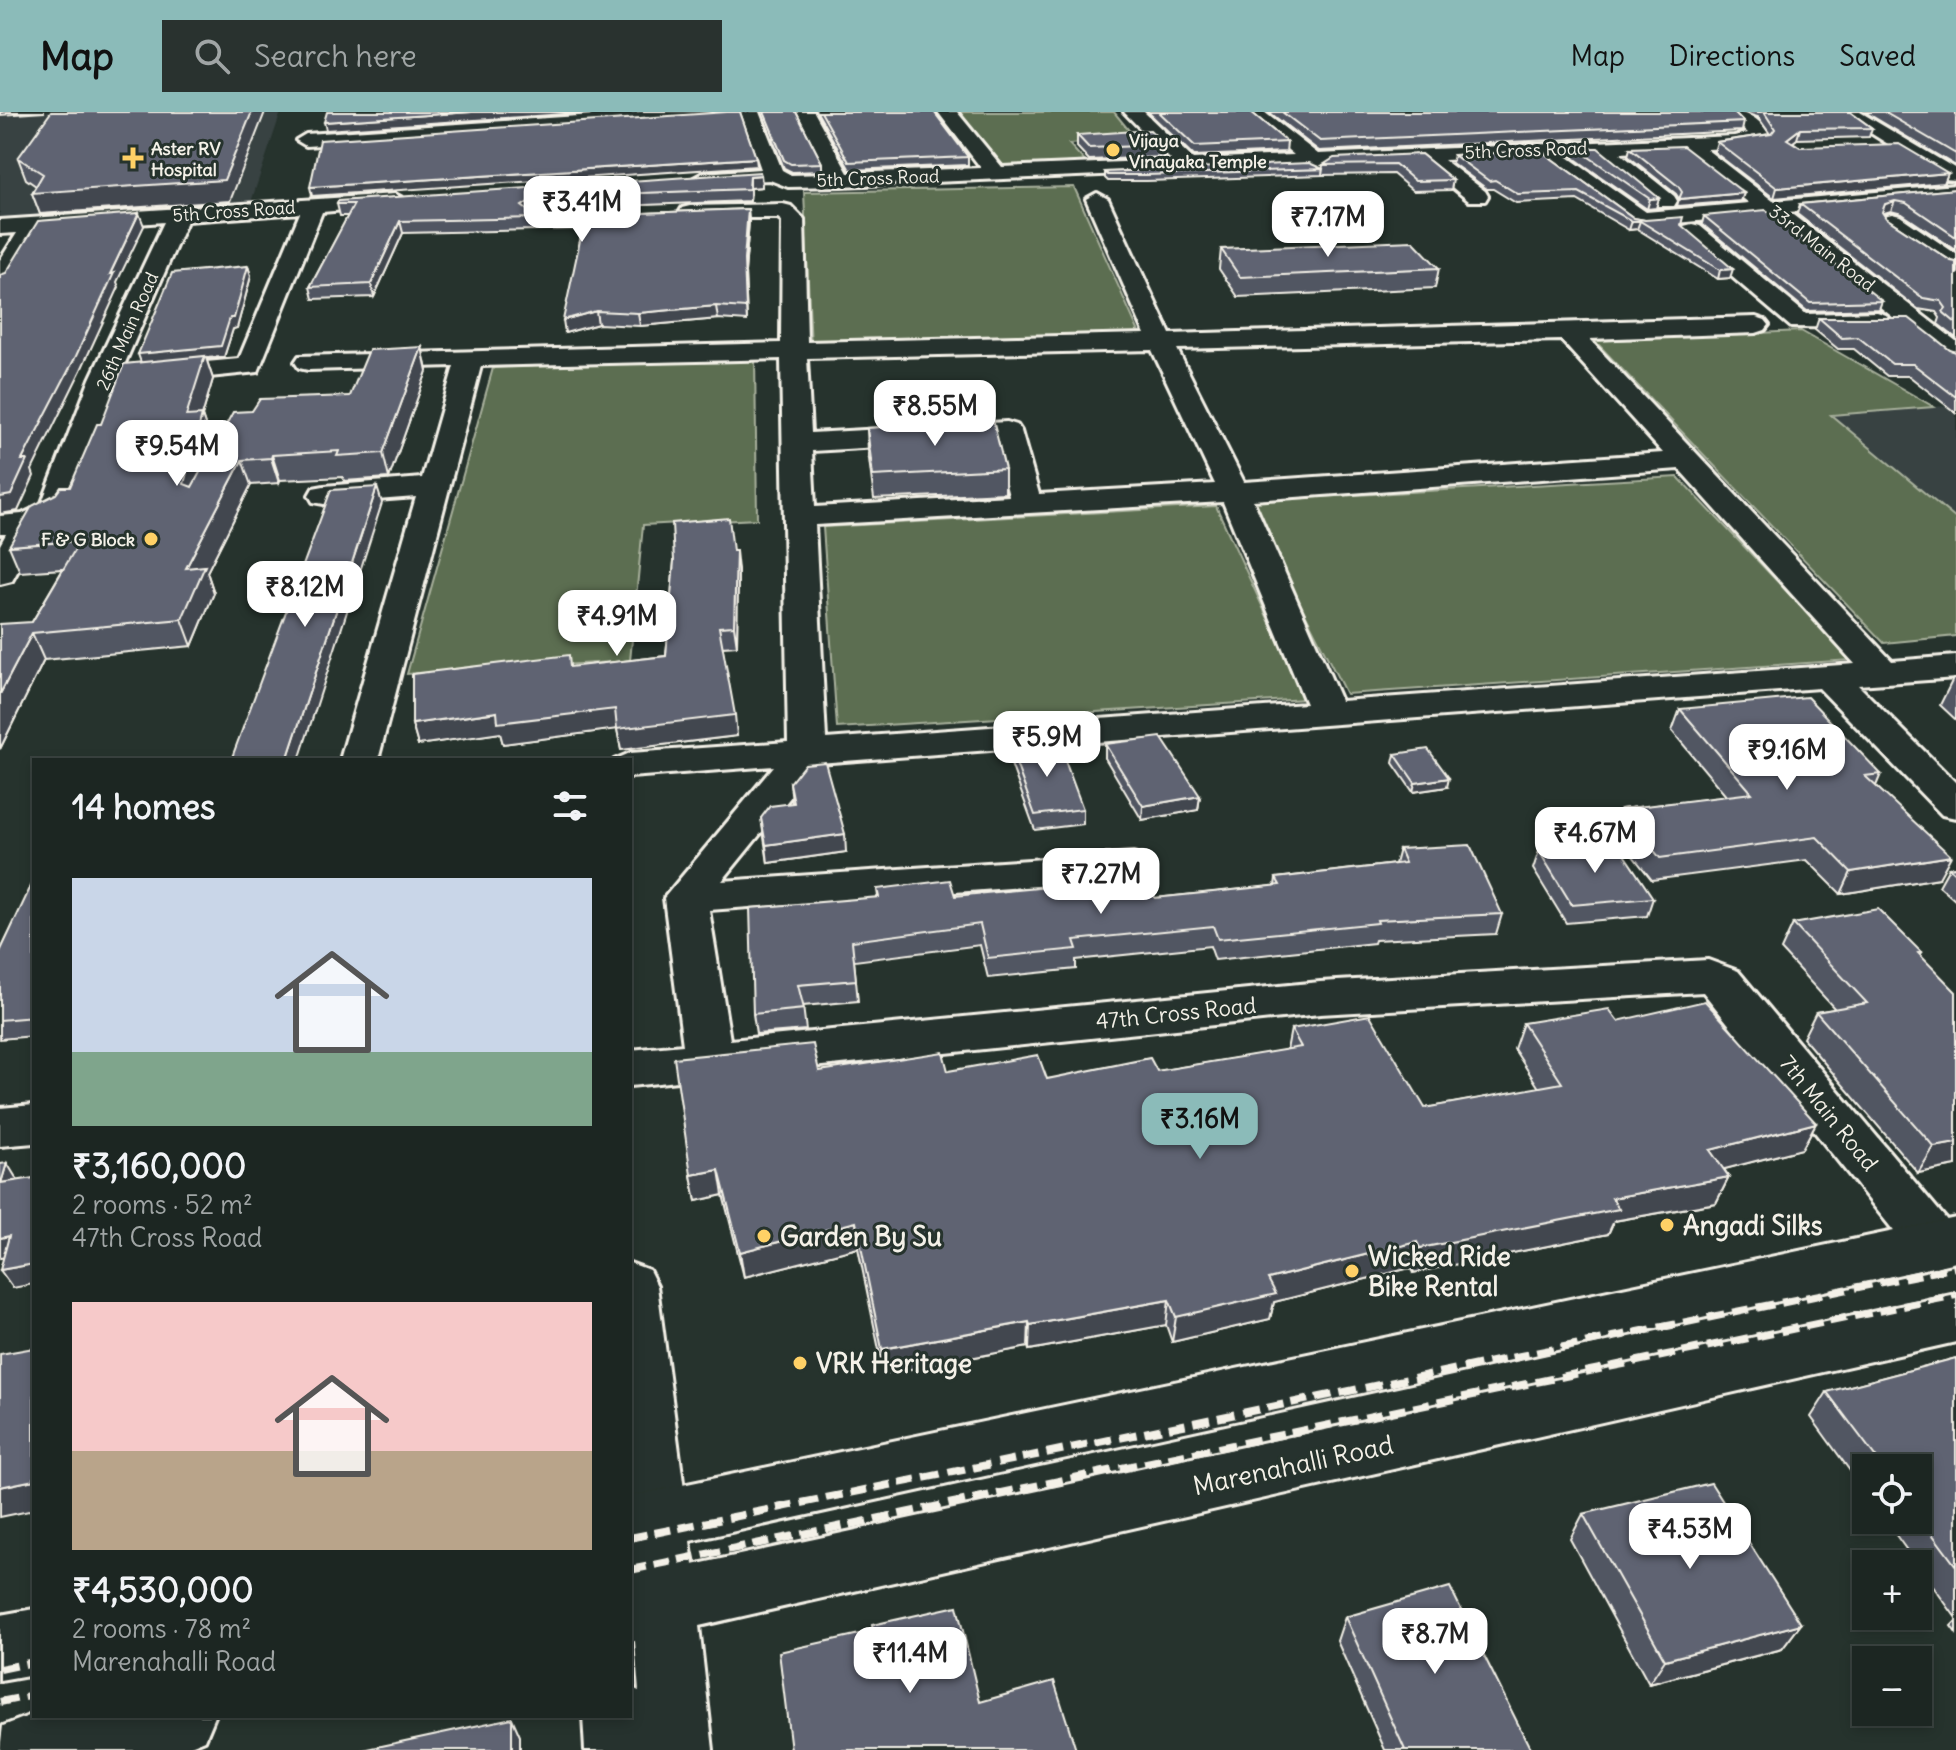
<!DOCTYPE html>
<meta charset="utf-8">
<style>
:root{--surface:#1c2622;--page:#29322f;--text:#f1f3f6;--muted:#a0a5a5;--line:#3a4340;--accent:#8bbbb9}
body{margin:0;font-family:Delius,sans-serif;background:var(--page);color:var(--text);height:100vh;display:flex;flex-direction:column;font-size:30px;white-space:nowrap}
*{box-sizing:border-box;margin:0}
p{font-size:26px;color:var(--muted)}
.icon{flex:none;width:44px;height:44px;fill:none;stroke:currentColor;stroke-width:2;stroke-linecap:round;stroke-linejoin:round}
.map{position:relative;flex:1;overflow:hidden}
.panel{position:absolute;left:32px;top:646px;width:600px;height:960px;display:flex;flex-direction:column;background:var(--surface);border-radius:0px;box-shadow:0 4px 12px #0003,0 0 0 2px var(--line)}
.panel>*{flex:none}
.fabs{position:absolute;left:1852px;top:1342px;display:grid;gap:16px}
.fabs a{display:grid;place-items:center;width:80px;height:80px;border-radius:0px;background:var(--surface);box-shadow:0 4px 12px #0003,0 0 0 2px var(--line);font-size:40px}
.price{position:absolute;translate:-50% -68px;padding:0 18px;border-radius:16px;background:#fff;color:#222;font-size:26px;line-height:52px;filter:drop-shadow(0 2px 4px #0008)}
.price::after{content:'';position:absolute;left:50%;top:48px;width:24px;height:18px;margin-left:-12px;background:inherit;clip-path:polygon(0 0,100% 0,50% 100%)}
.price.current{background:var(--accent);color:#111}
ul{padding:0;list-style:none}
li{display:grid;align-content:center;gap:16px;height:424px;padding:0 40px}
li span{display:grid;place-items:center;height:248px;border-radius:0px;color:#555}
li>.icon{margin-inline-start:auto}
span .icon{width:144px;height:144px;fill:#fffc;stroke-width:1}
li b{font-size:34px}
h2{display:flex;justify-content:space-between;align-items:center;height:96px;padding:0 40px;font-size:34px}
header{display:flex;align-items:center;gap:48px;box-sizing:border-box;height:112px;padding:0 40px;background:var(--accent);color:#111}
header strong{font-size:38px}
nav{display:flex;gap:44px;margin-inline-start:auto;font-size:28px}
.search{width:560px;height:72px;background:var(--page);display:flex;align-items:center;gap:20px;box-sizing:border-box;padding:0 28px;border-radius:0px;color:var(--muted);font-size:30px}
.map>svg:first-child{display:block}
.built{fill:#374242}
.green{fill:#5c6e51;stroke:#a8b09c;stroke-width:2}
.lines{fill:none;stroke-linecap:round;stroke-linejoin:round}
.minor-casing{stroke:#f4f1e8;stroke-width:6}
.major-casing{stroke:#f4f1e8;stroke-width:6}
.minor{fill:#26332d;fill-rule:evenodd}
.major{fill:#26332d;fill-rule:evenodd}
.rail{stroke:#f4f1e8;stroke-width:8;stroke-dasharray:17 8;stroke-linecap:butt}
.wall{fill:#515662;stroke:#f4f1e8;stroke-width:2}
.shaded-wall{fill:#424650;stroke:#f4f1e8;stroke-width:2}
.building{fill:#5e6472;stroke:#f4f1e8;stroke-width:2}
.poi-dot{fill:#ffd166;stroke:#26332d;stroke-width:3}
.labels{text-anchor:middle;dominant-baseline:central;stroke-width:6;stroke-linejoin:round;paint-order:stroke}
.far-poi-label{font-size:18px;font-weight:bold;fill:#f4f1e8;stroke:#26332d;text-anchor:start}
.far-street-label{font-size:18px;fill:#f4f1e8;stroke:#26332d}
.street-label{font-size:22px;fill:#f4f1e8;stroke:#26332d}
.near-poi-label{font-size:26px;font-weight:bold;fill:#f4f1e8;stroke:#26332d;text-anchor:start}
.near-street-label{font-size:26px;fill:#f4f1e8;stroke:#26332d}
</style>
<header>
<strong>Map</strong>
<div class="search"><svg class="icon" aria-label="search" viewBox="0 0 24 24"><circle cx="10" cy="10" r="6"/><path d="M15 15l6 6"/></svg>Search here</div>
<nav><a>Map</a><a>Directions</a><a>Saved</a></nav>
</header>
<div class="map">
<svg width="1956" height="1638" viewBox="0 0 1956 1638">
<rect width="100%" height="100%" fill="#26332d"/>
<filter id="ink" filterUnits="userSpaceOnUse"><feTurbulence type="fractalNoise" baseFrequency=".0125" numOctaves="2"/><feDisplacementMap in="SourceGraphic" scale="16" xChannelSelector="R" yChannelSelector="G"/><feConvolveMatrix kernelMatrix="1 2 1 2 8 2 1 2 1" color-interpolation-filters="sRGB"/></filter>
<g filter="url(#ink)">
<path class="built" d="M0,0H281L250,93L0,110Z
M1956,293V407L1830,302L1934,295Z"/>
<path class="green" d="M954,0H1114L1136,27L1069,32L1089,54L1000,58Z
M1074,75L1142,227L811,236L804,80Z
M1801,219L1934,295L1831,303L1956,407V524L1884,531L1595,229Z
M755,244L757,407L643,413L630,549L407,562L493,256Z
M1678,365L1852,548L1346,582L1248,389Z
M1216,394L1305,587L837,616L823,415Z"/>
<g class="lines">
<g class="minor-casing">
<path id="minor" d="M640,0H735L726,6L306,34L296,28L306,22Z
M741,0H759L782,58L791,63L827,62L796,0H814L848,61L981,56L938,0H957L1002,55L1171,48L1124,0H1144L1193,47L1294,43L1243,0H1264L1318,42L1734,24L1748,21L1724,0C1747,0 1758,3 1770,25L1767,29L1734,36L1706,37L1773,89L1956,73V85L1789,100L1956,229V250L1947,248L1764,103L1642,114L1634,112L1540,44L1444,48L1485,79L1488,84L1485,89H1469L1420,49L1331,53L1328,58L1321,60L1309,54L841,74L788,75L770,68L696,71L692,67L703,61L761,57ZM1682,38L1749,91L1646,100L1565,43L1597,42L1658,94H1674L1677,89L1674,84L1620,41Z
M1837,0H1860L1956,57V68L1944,67Z
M1097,81L1108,87L1170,222L1756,205L1765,208L1769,213L1765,218L1756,221L1589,227L1892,549L1956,544V566L1858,573L1956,671V706L1942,703L1819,576L818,651L722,769L1133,741L1148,745L1154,754L1148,763L1133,767L709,798L730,928L1320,870L1708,848L1738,859L1955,1118V1148L1936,1155L1917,1148L1703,880L1320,902L630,974V938L683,933L664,786L774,654L630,665V648H614L630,641L788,630L781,247L481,254L378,648H340L416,385L324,392L313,390L309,383L313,376L324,374L422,366L454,254L308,258L299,256L295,250L299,244L781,231L782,109L778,106H682L679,101L682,96L690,94L783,92L791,94L804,107L807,230L1145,222L1086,87ZM1561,228L1663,341L1244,370L1177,237ZM1152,238L1215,372L1039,382L1021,319L1017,313L1007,310L811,321L807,246ZM995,328L1009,384L815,395L812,339ZM1679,357L1855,552L1341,589L1253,388ZM1223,390L1306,592L826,627L815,413Z
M395,82L406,88L403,93L322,100L258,260L151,271L141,269L137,263L141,257L151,255L239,247L300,101L187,109L118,267L70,398L65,405L41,417L12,469L0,472V433L6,422H0V404L22,402L41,393L90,267L164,110L41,119L9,173L0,175V148L17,121L0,122V108Z
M1892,102L1900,104L1956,142V160L1948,158L1884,114L1881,109L1884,104Z
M1692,112L1700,114L1806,202L1877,200L1886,203L1890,208L1886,213L1877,216L1791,215L1684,124L1681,119L1684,114Z
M34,993V1031L0,1034V996Z
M630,1151L649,1158L657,1174L688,1408L679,1429L657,1437L635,1429L630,1417Z"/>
</g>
<g class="major-casing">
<path id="major" d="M1956,1106V1150L690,1429L693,1453L1956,1182V1230L699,1514L713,1638H585L583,1604H630V1575L639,1579L635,1529L630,1530V1384Z
M34,1497V1563L0,1569V1503Z
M34,1602V1604H215L205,1628L181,1638H0L3,1614Z"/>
</g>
<use href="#minor" class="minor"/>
<use href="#major" class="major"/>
<path class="rail" d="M630,1426L1956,1155
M630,1458L1956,1183
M0,1557L34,1550
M0,1590L34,1583"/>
</g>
<path class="wall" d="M762,0H796L822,51V59L792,60L784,56Z
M817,0H934L968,45V53L850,58Z
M1148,0H1251L1287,30L1286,40L1194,44Z
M1269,0H1734L1744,10L1742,19L1319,39Z
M1741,0H1850L1872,16L1869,25L1797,27L1793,30L1800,35L1948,61L1944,71L1774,86L1714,40L1717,30L1770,22L1758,5Z
M1865,0H1956V54Z
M1077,23L1165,33L1164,45L1089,48L1077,35Z
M1576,36L1659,86L1656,96L1647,97L1574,46Z
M1630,36L1744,81L1741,89L1677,94L1679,87L1676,82L1628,44Z
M1541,39L1634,106L1645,108L1681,113L1730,166L1718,167L1637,117L1629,118L1577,88L1516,91L1493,77H1487L1452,51L1454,43Z
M1421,42L1453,68L1451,78L1413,79L1393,62L1322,63L1323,53Z
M18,46L230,89L40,102L32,81L36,74L26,67Z
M1323,57L1322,63L1147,69H1108L1105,66V60Z
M761,63L762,75L751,76L750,89L538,97L531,101L536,105L748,97L749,109L745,160L747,209L718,207L640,214L598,212L565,221L582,117L403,121L374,185L313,187L310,175L348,104H340L337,92Z
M1956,77V138L1902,102L1891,99L1883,102L1886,106L1951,149L1956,150V226L1938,212L1940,206L1936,200L1918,197L1797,102L1800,92Z
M1704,104L1882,189L1879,197L1807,199L1702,112Z
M1221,137L1439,156L1435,176L1238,185L1219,157Z
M248,154L251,164L237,216L233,217L224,245L206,246L213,267L202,304L210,328L204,353L252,299L350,284L422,235L427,259L389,366L344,369L343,365L280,368L279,371L251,373L207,460L214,481L192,534L44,548L0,637L32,510L63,457L20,460L9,434L70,375L101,312L141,250Z
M1819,206L1956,240V301L1909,264H1887L1854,237H1838L1815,218Z
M867,316L1005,357V381L874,387L868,339Z
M733,439L738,458L737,534L722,535L737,624L621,638L617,617L503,632L500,621L418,633L412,612L572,555L666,544L674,449Z
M1953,567H1956V608L1940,593Z
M1680,597L1881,662L1876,674L1939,766L1841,782L1807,748L1652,768L1614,720L1621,697L1727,685L1672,619Z
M1105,632L1200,684L1198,698L1142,708L1105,646Z
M1011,638L1083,697V712L1035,718L1011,652Z
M1395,642L1447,675L1413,680L1393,651Z
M790,671L846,740L768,751L761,706L792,691Z
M1399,737L1502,802L1496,822L1375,828L1374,831L1215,848L1210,834L1076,848V857L988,866L980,833L854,849L858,889L803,894L806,918L756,922L753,902L878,785L877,777L955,784H1062L1155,786L1275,774L1276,766L1395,752Z
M1539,739L1653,786L1647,804L1566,811L1533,757Z
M1956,755V789L1939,774L1949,756Z
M34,771V924L0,927V840Z
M1793,812L1921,840L1920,843L1956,1054L1918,1061L1803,926L1816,900L1835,897L1781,838Z
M1618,909L1816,1011L1802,1037L1724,1057L1729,1065L1716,1091L1614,1109L1608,1122L1413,1161L1410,1156L1274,1190L1270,1207L1172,1230L1166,1213L1029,1238L1028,1235L884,1262L858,1136L744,1165L723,1083L696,1089L691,1063L819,959H948L1047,967L1157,959L1287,938L1291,917L1425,996L1539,976L1514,937L1523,911Z
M1956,1246V1506L1885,1408H1918V1356H1866V1381L1811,1305L1827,1280Z
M1583,1402L1801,1512L1782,1537L1649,1572L1570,1427Z
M1345,1505L1531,1638H1385L1337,1529Z
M1956,1509V1521L1951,1514Z"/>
<path class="shaded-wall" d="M0,0H45L0,3Z
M252,0H265L230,89L40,102L32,81Z
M472,0H594L326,18L324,10Z
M1800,17L1797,27L1784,37L1787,27Z
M756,46L757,54L312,84L310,75Z
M1948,61L1944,71L1774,86L1777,76Z
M761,63L762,75L751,76L750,89V64Z
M1744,81L1741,89L1677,94L1679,87Z
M536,85L538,97L524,106L522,94Z
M1659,86L1656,96L1647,97L1650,87Z
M1895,89L1891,99L1881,102L1885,92Z
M748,97L749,109L745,160L747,209L744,148Z
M139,101L144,114L117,170L119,175L81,258L32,358L34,364L18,399L0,402V385L22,348Z
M400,109L403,121L374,185L371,172Z
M1632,109H1640L1637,117L1629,118Z
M248,154L251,164L237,216L233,217L224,245L206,246L213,267L202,304L210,328L193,398L138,242Z
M1733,157L1730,166L1718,167L1720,158Z
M716,194L718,207L640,214L638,201Z
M596,199L598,212L565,221L563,208Z
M422,235L427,259L389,366L383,341Z
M272,343L280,368L279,371L271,346Z
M242,348L251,373L207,460L214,481L192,534L182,507L186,456Z
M377,375L382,391L299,648H287Z
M736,439L738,458L737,534L734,514Z
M32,521L44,548L0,637V582Z
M615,597L735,603L737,624L621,638L617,617L503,632L500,621L418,633L412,612L497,600Z
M1449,666L1447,675L1413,680L1415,671Z
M1200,684L1198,698L1142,708L1143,694Z
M845,722L846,740L768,751L766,733Z
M1951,744L1939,766L1841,782L1851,760Z
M1816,1011L1802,1037L1698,1064L1710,1038Z
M1956,1031V1054L1918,1061L1934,1035Z
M7,1051L18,1069L1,1071Z
M719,1058L723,1083L696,1089L691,1063Z
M1729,1065L1716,1091L1614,1109L1608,1122L1413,1161L1420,1136L1612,1086Z
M856,1110L858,1136L744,1165L740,1140Z
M9,1124L21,1143L0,1146V1126Z
M1417,1130L1410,1156L1274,1190L1270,1207L1172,1230L1176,1205L1268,1167Z
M34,1152V1172L13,1176L0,1158Z
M1169,1188L1166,1213L1029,1238L1030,1213Z
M1029,1210L1028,1235L884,1262L882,1237Z
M34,1368V1398L0,1405V1375Z
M1801,1512L1782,1537L1649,1572L1665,1548Z
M512,1606L520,1624V1638H512Z"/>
<path class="building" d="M51,0H252L224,68L32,81L43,62L18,46Z
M327,0H472L324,10Z
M727,0H740L756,46L310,75L320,28Z
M764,0H796L822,51L791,52L784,48Z
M821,0H934L968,45L849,50Z
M1159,0H1251L1287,30L1195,34Z
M1282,0H1734L1744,10L1320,29Z
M1764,0H1850L1872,16L1800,17L1787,27L1800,35L1899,32L1948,61L1777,76L1717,30L1771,22L1775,17Z
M1884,0H1956V42Z
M1150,18L1165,33L1089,36L1077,23Z
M1683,34L1744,81L1679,87L1682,80L1678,74L1630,36Z
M1576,36H1598L1659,86L1650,87Z
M1541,39L1634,106L1645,108L1683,105L1681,113L1733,157L1720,158L1640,109H1632L1579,80L1518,82L1495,68L1489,69L1454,43Z
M1421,42L1453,68L1415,69L1395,52L1323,53L1334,46Z
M1309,51L1323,57L1147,63H1108L1105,60Z
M760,60L761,63L750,64L749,77L536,85L522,94L536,105L748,97L744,148L746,196L716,194L638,201L596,199L563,208L585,105L400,109L371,172L310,175L354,92H337L338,89Z
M1956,77V125L1906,91L1895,89L1885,92L1882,100L1886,106L1951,149L1956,150V211L1943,200L1946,196L1941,189L1923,186L1800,92Z
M1766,98L1882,189L1810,191L1704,104Z
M139,101L110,162L114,161L76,244L22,348H27L11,383L0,385V163L6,161L38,109Z
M1413,129L1439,156L1240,165L1221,137Z
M248,154L234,206H230L221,234L138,242L172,161Z
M1819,206H1909L1950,238L1956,240V285L1913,252H1892L1858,225L1842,226Z
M422,235L383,341L337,344L339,339L272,343L271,346L242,348L186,456L205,454L182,507L32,521L0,582V512L32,510L80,429L9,434L32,394L56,382L61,375H70L97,312H101L124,252L205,244L186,304L202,303L184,372L192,375L233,300L252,299L260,287L350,284L369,238Z
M993,308L1005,357L873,364L867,316Z
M377,375L287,648H231L331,378Z
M729,406L733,439H736L734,514L719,515L735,603L617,617L615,597L498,611L497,600L412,612V562L569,543L570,555L666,544L674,449L672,411Z
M1807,585L1881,662L1865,664L1951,744L1851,760L1817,725L1660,746L1621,697L1752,681L1680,597Z
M1161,625L1200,684L1143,694L1105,632Z
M1058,630L1083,697L1035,703L1011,638Z
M1428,637L1449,666L1415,671L1395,642Z
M825,650L845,722L766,733L761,706L770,694L794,691L790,671L805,652Z
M1617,732L1653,786L1572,793L1539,739Z
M1470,733L1502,802L1377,808L1378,811L1218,827L1213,814L1074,828L1077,837L988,846L980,812L852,829L856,868L798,873L804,897L753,902L750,796L879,785L877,777L950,768L955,784L1059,774L1062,784L1151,775L1155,786L1280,773L1276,766L1405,751L1399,737Z
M1956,755V762L1949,756Z
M34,771V905L0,908V840L32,772Z
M1878,797L1921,840L1918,841L1956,880V1031L1934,1035L1816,900L1867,891L1793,812Z
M1705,889L1816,1011L1710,1038L1729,1065L1612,1086L1619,1097L1420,1136L1417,1130L1268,1167L1276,1182L1176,1205L1169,1188L1030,1213L1029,1210L882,1237L856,1110L740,1140L719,1058L691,1063L674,946L813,932L819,959L943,940L948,959L1038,943L1047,967L1150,946L1157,959L1301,935L1291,917L1370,903L1425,996L1562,971L1523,911L1609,897L1618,909Z
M7,1051L1,1071L34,1066V1152L0,1158L9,1124L0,1126V1052Z
M34,1236V1368L0,1375V1242Z
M1956,1246V1454L1918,1403V1356H1884L1827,1280Z
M1711,1371L1801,1512L1665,1548L1583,1402Z
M1450,1475L1531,1638H1405L1345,1505Z
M957,1494L980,1590L1054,1569L1076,1638H791L779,1540L873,1519L872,1513Z
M512,1606V1638H363Z"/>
</g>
<g class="poi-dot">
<circle cx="1113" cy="38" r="8"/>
<path d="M129 34h8v8h8v8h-8v8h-8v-8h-8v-8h8z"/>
<circle cx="151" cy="427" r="8"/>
<circle cx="1667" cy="1113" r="8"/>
<circle cx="764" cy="1124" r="8"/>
<circle cx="1352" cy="1159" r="8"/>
<circle cx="800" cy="1251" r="8"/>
</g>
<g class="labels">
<g class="far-poi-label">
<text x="1129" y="28">Vijaya<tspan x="1129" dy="21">Vinayaka Temple</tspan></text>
<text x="151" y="36">Aster RV<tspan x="151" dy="21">Hospital</tspan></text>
<text x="135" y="427" text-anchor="end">F &amp; G Block</text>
</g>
<g class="far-street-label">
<text transform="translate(1526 38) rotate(-2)">5th Cross Road</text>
<text transform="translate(878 66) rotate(-2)">5th Cross Road</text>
<text transform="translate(234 99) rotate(-4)">5th Cross Road</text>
<text transform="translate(1822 136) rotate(38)">33rd Main Road</text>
<text transform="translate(127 219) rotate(-66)">26th Main Road</text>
</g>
<g class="street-label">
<text transform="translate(1176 901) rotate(-6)">47th Cross Road</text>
<text transform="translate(1829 1001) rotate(51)">7th Main Road</text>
</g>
<g class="near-poi-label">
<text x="1683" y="1113">Angadi Silks</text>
<text x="780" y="1124">Garden By Su</text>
<text x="1368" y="1144">Wicked Ride<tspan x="1368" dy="30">Bike Rental</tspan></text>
<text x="816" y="1251">VRK Heritage</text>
</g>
<g class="near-street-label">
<text transform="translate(1293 1353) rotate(-12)">Marenahalli Road</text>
</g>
</g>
</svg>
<div class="fabs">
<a><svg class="icon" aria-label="locate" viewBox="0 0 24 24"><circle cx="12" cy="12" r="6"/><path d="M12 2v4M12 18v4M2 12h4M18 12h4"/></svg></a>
<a>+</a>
<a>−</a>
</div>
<b class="price" style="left:582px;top:132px">₹3.41M</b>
<b class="price" style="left:1328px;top:147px">₹7.17M</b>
<b class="price" style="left:935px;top:336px">₹8.55M</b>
<b class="price" style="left:177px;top:376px">₹9.54M</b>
<b class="price" style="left:305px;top:517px">₹8.12M</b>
<b class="price" style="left:617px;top:546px">₹4.91M</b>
<b class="price" style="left:1047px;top:667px">₹5.9M</b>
<b class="price" style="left:1787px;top:680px">₹9.16M</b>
<b class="price" style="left:1595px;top:763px">₹4.67M</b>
<b class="price" style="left:1101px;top:804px">₹7.27M</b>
<b class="price current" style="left:1200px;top:1049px">₹3.16M</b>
<b class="price" style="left:1690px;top:1459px">₹4.53M</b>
<b class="price" style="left:1435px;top:1564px">₹8.7M</b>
<b class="price" style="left:910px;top:1583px">₹11.4M</b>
<section class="panel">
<h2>14 homes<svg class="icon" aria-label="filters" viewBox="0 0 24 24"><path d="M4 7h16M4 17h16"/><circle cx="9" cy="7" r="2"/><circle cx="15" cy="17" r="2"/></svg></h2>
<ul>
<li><span style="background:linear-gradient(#c9d6e8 70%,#7fa58c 0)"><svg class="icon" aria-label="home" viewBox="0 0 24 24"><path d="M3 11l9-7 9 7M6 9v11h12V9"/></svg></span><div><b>₹3,160,000</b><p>2 rooms · 52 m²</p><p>47th Cross Road</p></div></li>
<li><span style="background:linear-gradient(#f6c9c9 60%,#b9a48a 0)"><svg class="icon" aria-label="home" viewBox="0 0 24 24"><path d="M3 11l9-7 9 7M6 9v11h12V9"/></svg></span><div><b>₹4,530,000</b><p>2 rooms · 78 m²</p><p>Marenahalli Road</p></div></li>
</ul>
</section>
</div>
